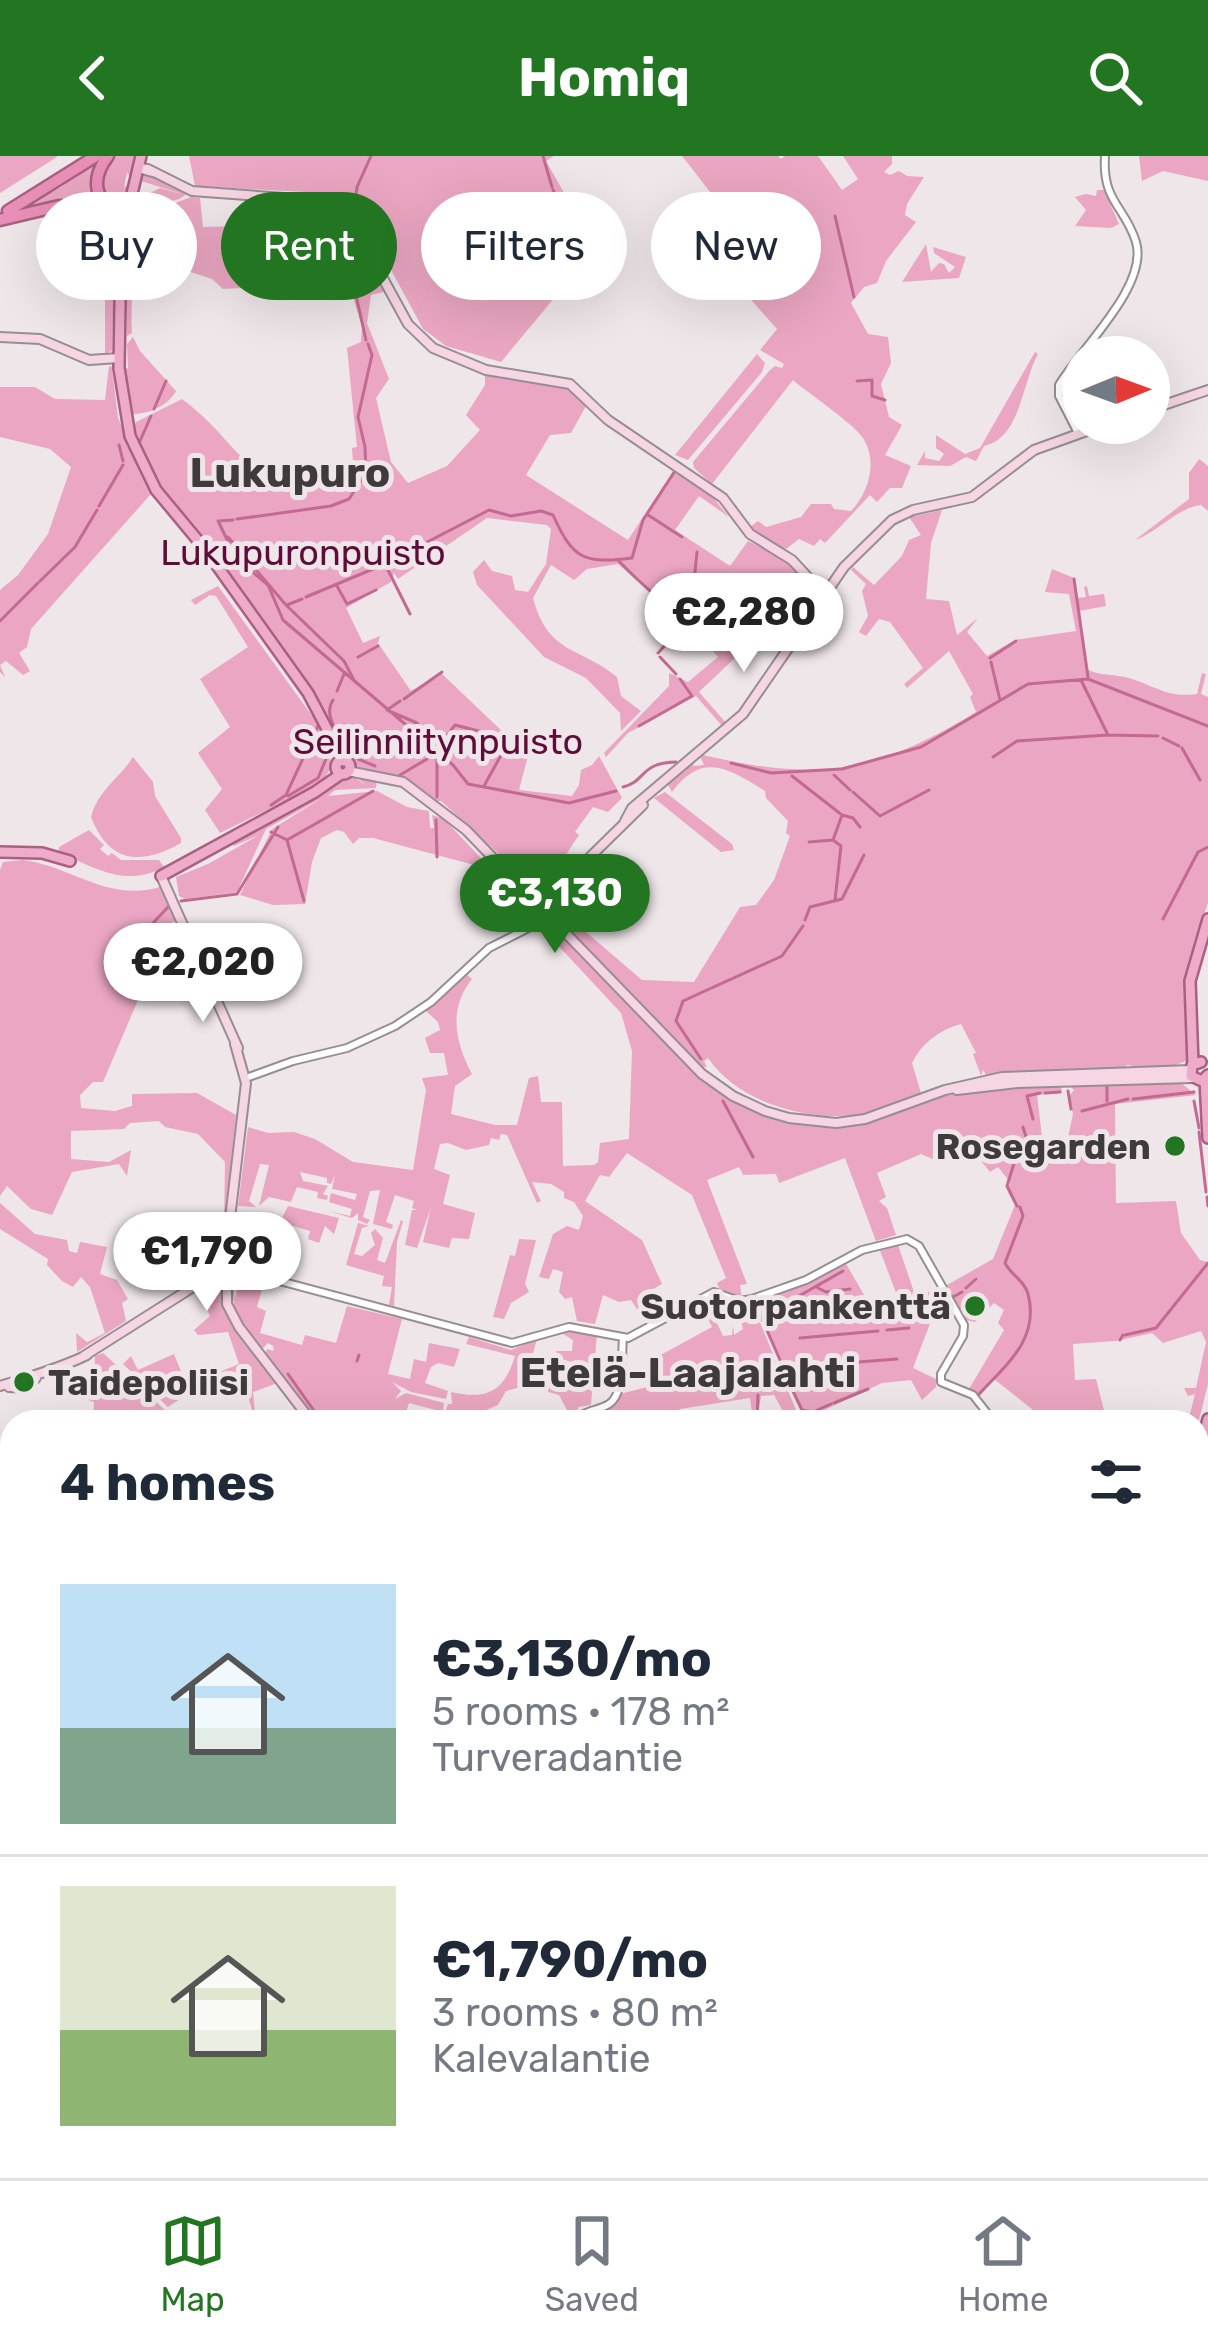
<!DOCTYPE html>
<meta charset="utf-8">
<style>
:root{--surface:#fff;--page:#f2f2f3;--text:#1f2937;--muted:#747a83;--line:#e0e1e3;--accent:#227621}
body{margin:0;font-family:Rubik,sans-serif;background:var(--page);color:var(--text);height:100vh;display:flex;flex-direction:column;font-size:45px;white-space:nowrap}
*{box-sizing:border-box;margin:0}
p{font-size:39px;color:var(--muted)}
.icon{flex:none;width:66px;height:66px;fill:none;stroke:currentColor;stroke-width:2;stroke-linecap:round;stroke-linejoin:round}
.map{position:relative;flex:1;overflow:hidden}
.panel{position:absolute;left:0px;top:1254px;width:1209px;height:768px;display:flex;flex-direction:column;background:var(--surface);border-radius:36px 36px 0 0;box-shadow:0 12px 48px #0002}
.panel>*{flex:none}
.banner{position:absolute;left:36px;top:36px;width:1137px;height:108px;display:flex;gap:24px}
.needle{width:78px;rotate:89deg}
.buttons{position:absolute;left:1062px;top:180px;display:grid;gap:24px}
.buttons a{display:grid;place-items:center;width:108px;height:108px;border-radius:50%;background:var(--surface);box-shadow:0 12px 48px #0002;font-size:60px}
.price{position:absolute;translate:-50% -102px;padding:0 27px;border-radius:42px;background:#fff;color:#222;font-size:39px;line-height:78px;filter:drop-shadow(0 3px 6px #0008)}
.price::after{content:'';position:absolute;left:50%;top:72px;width:36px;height:27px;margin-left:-18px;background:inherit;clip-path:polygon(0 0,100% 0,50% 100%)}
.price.on{background:var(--accent);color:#fff}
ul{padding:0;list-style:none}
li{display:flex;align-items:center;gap:36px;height:300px;padding:0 60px}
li+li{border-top:3px solid var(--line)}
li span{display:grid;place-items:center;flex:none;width:336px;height:240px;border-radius:0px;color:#555}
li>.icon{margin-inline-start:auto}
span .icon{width:144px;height:144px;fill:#fffc;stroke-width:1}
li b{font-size:51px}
h2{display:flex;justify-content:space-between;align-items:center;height:144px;padding:0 60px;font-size:51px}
.chip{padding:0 42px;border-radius:54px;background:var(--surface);box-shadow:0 12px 48px #0002;font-size:42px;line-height:108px}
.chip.on{background:var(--accent);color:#fff}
header{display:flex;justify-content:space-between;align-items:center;height:156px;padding:0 60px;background:var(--accent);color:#fff;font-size:54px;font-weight:700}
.dock{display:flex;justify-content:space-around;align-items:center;height:168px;border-top:3px solid var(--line);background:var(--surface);font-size:33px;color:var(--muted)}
.dock a{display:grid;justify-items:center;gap:6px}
.dock .on{color:var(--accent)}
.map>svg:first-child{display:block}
.green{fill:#eaa6c2}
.water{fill:#c36a92}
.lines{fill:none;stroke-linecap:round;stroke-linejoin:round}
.stream{stroke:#c36a92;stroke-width:3}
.tertiary-casing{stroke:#978e91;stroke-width:10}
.secondary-casing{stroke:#978e91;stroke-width:12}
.primary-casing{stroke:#a96081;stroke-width:14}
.trunk-casing{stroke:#a96081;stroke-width:15}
.motorway-casing{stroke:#a96081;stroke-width:16}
.tertiary{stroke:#fff;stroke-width:6}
.secondary{stroke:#f6d5e4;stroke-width:8}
.primary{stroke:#eeacca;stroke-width:9}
.trunk{stroke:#e890b8;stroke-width:10}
.motorway{stroke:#e274a6;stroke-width:12}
.tram{stroke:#918a8c;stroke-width:3}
.poi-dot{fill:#227621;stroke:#efe6e9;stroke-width:4.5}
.labels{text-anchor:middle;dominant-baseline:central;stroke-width:10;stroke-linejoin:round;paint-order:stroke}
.park-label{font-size:36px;fill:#5f0c3a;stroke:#efe6e9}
.poi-label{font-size:36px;font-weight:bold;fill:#3f3b3c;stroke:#efe6e9;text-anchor:end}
.quarter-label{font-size:42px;font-weight:bold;fill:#3f3b3c;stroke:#efe6e9}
</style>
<header><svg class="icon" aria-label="back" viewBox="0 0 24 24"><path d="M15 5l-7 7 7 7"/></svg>Homiq<svg class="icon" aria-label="search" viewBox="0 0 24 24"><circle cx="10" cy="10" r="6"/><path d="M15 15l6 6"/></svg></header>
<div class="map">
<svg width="1208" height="2022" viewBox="0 0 1208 2022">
<rect width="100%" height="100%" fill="#efe6e9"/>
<path class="green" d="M0,0H57V1L0,37Z
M102,0L95,19L108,53L75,49L6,60L63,30L68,23Z
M111,0H137L132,23L127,16L124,32L131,25L121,52L114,51L99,34Z
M189,0H554L546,5L571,49L591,72L580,98L585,105L501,206L446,190L423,173L363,62L325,37L195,30Z
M682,0H778L781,3L785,0H818L842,34L858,23L843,0H892V8L884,16L890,19L899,15L907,20L924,21L907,48L905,59L916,66L886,105L877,127L864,131L851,147L868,178L888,181L891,207L881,228L889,261L902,269L885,299L911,310L902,332H890L877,346L870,339L825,387L820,383L814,390L799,383L786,393L768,386L750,371L758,365L766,371L801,361L811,348H831L834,353L851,355C869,336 878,306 863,282C854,268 808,237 793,224L712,328L694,312L693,306L770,214L775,210L782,212L784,208L760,194L777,173L745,137L725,55Z
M1139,0H1208V25L1163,15L1142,25Z
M152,18L200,39L186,38C176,49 162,42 152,52C134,70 130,153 132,177L127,180V98L140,42L160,32L185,39L141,25L143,19Z
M1097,34H1104L1119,68L1111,72L1075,70L1086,54L1075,41L1086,38L1096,40Z
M191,41L200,42L203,71L278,69V46L284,43C337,48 359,85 383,128L384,136L371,139L367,167L389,223L376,242L391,306L408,327L447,310L480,274L466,259L485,229V218L565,231L586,250L571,277L550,279L526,319L628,384L674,314L710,338L729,361L699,340L675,374L730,410L748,385L787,405L802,420L789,440L799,445L795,450L791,449L699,536L727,568L723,571L696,540L628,577L606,601L604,597L669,530V517L688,526L718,501L695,473L618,408L587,413L574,424L551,409L533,442C548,499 581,491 617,521L621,540L641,555L621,575L620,557L586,522L544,501L477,429L473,416L484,404L492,415L512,420L515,434L528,436L546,408L551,373L547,369L487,362L398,423L394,417L391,426L346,452L363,487L380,480L378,487L411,535L441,517L528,600L519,634L572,640L579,629L581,614L592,609L599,600L622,642L608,656L593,651L575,676L579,679L554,717L566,726L552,746L441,645H436L392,620L352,609L230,424L231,418C193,367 156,342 133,273L136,266L182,243C253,297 231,329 339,323L353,307L352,292L357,291L347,192L361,186L362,170L351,135V108L337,106L339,98L346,97L348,79L345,74L319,67L309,70L320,126C286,148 289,139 254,133C245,131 232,133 223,133L212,123L172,110L185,69L152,56Z
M105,70L115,80L112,195L105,198Z
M926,88L931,116L939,107L944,108L949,117L955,111L934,97L933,91L966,101L959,122L902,126Z
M133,181L140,195L176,235C169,249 148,259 131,258L124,213L128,212L127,188Z
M1035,196L1038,198C1022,226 1021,282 984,290L976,305L966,301L950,310L917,309L925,295V302L939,305L944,298L936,292V279L965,298L980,292Z
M757,198L765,207L762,216L688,304L675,299Z
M109,210L112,211L118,262L151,338L31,473L27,491L19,497L30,515L23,519L6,505L0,509L5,521L0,516V434L18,419L48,378L71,311L50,293L0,281V231H35L55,243L105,244Z
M1199,303L1208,310V355L1201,349C1176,352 1157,377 1135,384L1189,343V317Z
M942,354L931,387L926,443L949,445L957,479L978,462L967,476L987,500L1015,484L1076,475L1069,438L1045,436L1052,413L1074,422L1077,442L1086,441L1084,431L1087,430L1089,440L1104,438L1106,450L1079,455L1088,514C1100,519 1106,518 1118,520C1149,524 1162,543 1197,538L1202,517L1206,518L1201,538L1208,541V747L1193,789L1187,828L1188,882L1192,898H1188L1186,906L1191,903L1171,911L1182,912L1158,914L1127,909L1121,916L1071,917L1069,914L1068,917L1009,918L1023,915L986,919L983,914L981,920L973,898L976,897L961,868C939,874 922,887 912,907L921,937C900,945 878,956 856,959C805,965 738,946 708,902L704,905L707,911H702L557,762L559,753L642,824L694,826L740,751L756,749L774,724L790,680L786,677L788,665L766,642L765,635C727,611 702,596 672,636L668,629L682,611L691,609L689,605L697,600L693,610L704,609L699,598C816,626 873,619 976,556L970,541L973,538L949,495L907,532L904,528L923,512L890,466L879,463L866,480L859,476L868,460L862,435L866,428L851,414L853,411L874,429L902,400L909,384L921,379L909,361Z
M218,430L321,572L332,610L336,604L333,615L330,613L325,622L303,636L220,677L205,654L222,633L198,597L230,571L200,523L248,491L216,440L210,439L195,449L191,444Z
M133,601L153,626L155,640L181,682V687C140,710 109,707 91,661C98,634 119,623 133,601Z
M354,620L377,622L376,632L335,634L328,640L377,635L407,651L429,655L430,672H434L432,659L444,663L532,756L530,762L519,749L491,740L492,736H478V710L373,682H359L353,688L344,676L337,674L321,682L312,706L305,748L273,749L240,739L272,673L322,642L266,673L237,736L185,743L179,740L176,721L208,708L259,679L234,690L232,687L337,625L353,621L368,630Z
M665,636L732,688L734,694L721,696L654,642Z
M89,674L104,689L100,693L108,700L112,697L121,704H159L164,711C125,732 95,712 59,696V691Z
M23,704C72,710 109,748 163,730L178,763L141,785V837L103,926H93L80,939L81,952L115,955L132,950V938L197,937L236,959L224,1070L225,1006L198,978L165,971L159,965L130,967L124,973L71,975V1003L109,1006L131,994L127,1020L119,1008L72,1016L52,1059L31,1053L7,1030L0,1040V714L3,706Z
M546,769L575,790L701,923L725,940L754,953L849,968L945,937L1061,929L1062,937L1037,939L1043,989L1067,986L1073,958L1069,940L1074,934L1069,930L1181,927L1196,939L1115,948L1116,1047L1176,1045L1181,1077L1200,1104L1208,1106V1228L1197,1272V1266H1188L1195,1238L1188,1240L1184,1232H1196L1206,1186L1201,1175L1163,1187L1152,1177L1116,1185L1073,1188L1075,1224L1096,1223L1107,1266H1048L994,1223L979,1241L969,1233L1004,1174L998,1167L1004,1154L994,1147L975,1166L965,1164L947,1129L993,1103L1015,1049L1008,1036L1010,1026L998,1011L990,1016L982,1006L989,1000L975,983L942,1007L921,998L877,1017L886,1041L879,1045L887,1052L896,1079L876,1085L845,1002L779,1027L776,1018L743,1019L739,1011L707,1024L747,1128L740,1129L742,1143L720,1134L717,1127L726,1122L692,1039L627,997L609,1021L600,1019L585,1045L642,1084L662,1128L641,1140L653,1162L646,1167L631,1144L619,1146L603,1139L595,1168L577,1165L572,1141L565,1143L559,1136L563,1116L553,1113L549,1123L539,1121L553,1078L567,1070L579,1074L583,1060L574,1046L564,1042V1036L551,1028L532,1026L541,1045L537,1047L507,979L501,978L499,984L491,982L489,989L466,994L448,987L440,988L434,1013L450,1019L443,1048L475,1057L469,1083L452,1082L449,1092L423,1086L431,1051L417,1092L405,1089L412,1054H417L412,1052L414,1045L395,1039L386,1066L393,1069L392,1073L373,1068L380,1034L370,1035L363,1061L370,1064L367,1068L358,1064V1057L352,1062L328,1055L350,1060L352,1053L329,1046L331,1037L355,1044L357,1038L332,1033L335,1019L331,1028L327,1027V1022L300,1016L303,1025L328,1030L323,1038L328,1040L327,1044L317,1042L318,1036L297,1031L291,1046L269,1041L259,1050L269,1009L260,1008L249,1045L256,1051L238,1050L248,971L268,977L294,976L315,983L353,1006L413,1014L426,934L422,922L448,919L444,897H430L425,882L440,874L438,866L426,855L467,819L472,823C448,853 455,886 472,918L455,930L451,958L495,969H517L529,922L538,920L541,946H562L563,1010L594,1009L598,1006L600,987L629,983L632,895L621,857L540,770Z
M0,1047L35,1078L67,1084L69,1095L77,1097L80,1086L107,1091L100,1118L117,1124L128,1143L122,1147L126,1165L77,1196L76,1177L87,1186L105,1177L90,1131L81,1121L73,1131L62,1125L47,1109L48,1103L0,1073Z
M288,1050L339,1062L334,1078L325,1070L319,1087L308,1083L310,1075L280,1066Z
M401,1064L403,1065L397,1086L394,1150L389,1149L392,1131L382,1130L384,1120L346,1109L358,1067L369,1070L362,1072L354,1098L362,1100L375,1089L371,1077L375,1073L383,1082L377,1104L385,1107Z
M519,1083L536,1084L525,1128L529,1136L511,1147L504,1163L493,1161L510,1099L515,1100Z
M897,1086L915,1139L940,1133L950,1154L931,1165L913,1212L936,1223V1231L922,1244L911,1224L882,1227L805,1263L754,1146L804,1129L845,1106L871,1151L898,1142L879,1092Z
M251,1123L264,1126L257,1151L266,1155L260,1177L302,1189L305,1179L336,1187L347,1150L402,1163L388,1218L410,1223L414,1203L426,1206L429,1187L460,1193L454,1211L438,1207L431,1211L425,1227L448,1235L446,1243L411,1236L392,1226L401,1235L395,1243L406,1237L444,1247L443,1256L409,1247L403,1266H314L265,1200L267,1193L274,1195L273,1190L268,1187L261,1194C243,1173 232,1156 232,1128L235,1143L239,1126Z
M219,1125L216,1129H221C225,1168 254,1198 280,1226L253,1236L256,1266L247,1238L232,1242L189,1237L168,1251L123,1208L131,1200L138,1214L174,1198L183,1220L199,1214L200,1208L213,1209L217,1217L239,1208L228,1176L198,1179L194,1174L210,1160L205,1150L213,1144L206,1133Z
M718,1138L740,1147H752L801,1266H789L774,1239L761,1240L757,1266H753L750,1242L680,1253L672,1266H667L664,1256L621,1266L579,1265L586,1259L609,1253L620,1238L647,1231L657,1201L712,1171L699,1144L709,1141L707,1146L723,1180L732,1179L733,1169L734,1179L743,1173L738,1152L728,1153L730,1150L713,1145L711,1139Z
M573,1174L597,1177L591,1249L579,1251L569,1266V1258L559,1239L548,1236L547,1229L567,1226L565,1216L571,1206L559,1202L556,1195H572L573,1184L558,1175Z
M469,1181L511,1194L537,1183L524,1230L506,1235L498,1249L477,1258L472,1266H460L457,1258L445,1257L448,1248H452L451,1236C487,1244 504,1236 515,1200L466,1188Z
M103,1197L178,1266H93L94,1246L88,1244L86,1234L94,1232L95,1200Z
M1197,1564L1208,1571V2004L1195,2022L577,2020L583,2010H1197Z
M334,2010H394L422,2016L420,2022H323Z"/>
<path class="water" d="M1197,1923L1208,1925V2022H666L651,2010H1197Z"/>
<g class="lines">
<path class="stream" d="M543,0L552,31
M553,34L568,64L597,94
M835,60L854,141
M366,184L355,135L362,78L354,53L357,31L371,0
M857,225L872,224V240L885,244
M154,253L166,225
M140,285L151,260
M119,289L123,305
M99,350L123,309
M648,359L682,381
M237,363L331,350L349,343L366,317L365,291L358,261L372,199L368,188
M218,365L233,364
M219,367L236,402L268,429L283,464L453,609L468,628L569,647L616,635
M228,381L286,449L344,505L355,526
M618,404C640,428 663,445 685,467
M386,410L410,458
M695,416L697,396
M1074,423L1088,521
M40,425L75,391L97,354
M337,430L347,448L376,434
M306,441L385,408L489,354L511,360L541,355L553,359C573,403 583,408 632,402L643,364L675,315
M287,449L302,443
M699,451L707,456L705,465L715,480L735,489
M0,465L38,427
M739,491L748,493L764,474
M658,497L685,467L695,419
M358,501L378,490
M660,501L676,518
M990,502L1016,485
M991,506L1000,544
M1081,524L1108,579L1158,580
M337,535L344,518
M404,543L442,516
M333,544C323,559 338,574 341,590
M387,554L400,545
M389,555L417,567L430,580V587
M639,570L692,540L680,523
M451,574L455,569L490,578
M1163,582L1179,590
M1182,592L1200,624
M351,598L353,601
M430,601L449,577
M993,601L1017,585L1108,579
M358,603L375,610
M731,607L771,617L842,613L921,591L1028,528L1088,523L1208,570
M400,619L427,603
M834,619L850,634
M792,620L842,659L853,662L860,671
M484,630L505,592L504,586L494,580
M623,631C647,625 639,607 676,606
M853,636L880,660L929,634
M288,640L318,622L328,598
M437,641V597
M271,649L286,639L318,570
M436,664L437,701
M271,676L287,684L304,745
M287,684L373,635
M833,684L841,690L835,744
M809,686L833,684L842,659
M181,745L237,738L278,671
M1163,763L1198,696L1208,691
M805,764L810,751L842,743L864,699
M142,825L140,781L168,751
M701,903L676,865L683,845L782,800L803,770
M1107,931V945
M1068,935L1071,953
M1045,937L1060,936
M1133,943L1194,936
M723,945L753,1001
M1194,945L1199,972
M1082,955L1128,943
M1033,963L1027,940L1040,937
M1199,976L1206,1036
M1017,997L1027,984L1023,971
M1016,1001L1007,1030L1017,1050
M1207,1041L1208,1050
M818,1132L826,1136L850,1133
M966,1132L976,1123
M953,1141L962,1136
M930,1147L946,1144
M908,1148L925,1147
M873,1152L905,1149
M764,1162L863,1153
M887,1174L909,1172
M1125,1179L1156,1172L1208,1107
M800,1182L878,1175
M1120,1184L1123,1179
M780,1204L758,1154L778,1152L843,1115
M357,1205L359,1199
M820,1209L897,1203
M783,1212L817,1210
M288,1218L322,1266
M790,1229L802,1254L813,1256L831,1248
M978,1239C1006,1209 1040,1183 1028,1138C1025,1125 1011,1119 1005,1107L1023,1060L1020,1051
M834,1247L868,1233
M757,1266L758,1239
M1197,1377L1201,1384
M1203,1385L1206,1409
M1197,1418L1204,1411"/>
<g class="tertiary-casing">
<path id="tertiary" d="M1078,277L1059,240V229C1080,193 1149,130 1136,86C1125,50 1102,46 1105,0
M246,922L293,905L347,892L395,870L431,846L489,792L548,762
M230,1115L250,1117L512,1187L569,1171L628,1182L714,1136L739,1145L752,1143L806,1124L862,1094L907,1083L919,1090L964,1169L963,1180L941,1218V1226L973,1239L994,1266
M575,1266C584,1253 596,1256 609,1248C625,1238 621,1200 623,1183
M1197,1345H1208
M529,2010L552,2022
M304,2022L307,2010"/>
</g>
<g class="secondary-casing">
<path id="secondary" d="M156,17L138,12L148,13L192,35L298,43L337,60L362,84L408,168L433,192L486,214L570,228L608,264L723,342L750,378L792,404L828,443
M0,181L40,183L89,204L119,202
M1149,254L1208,234
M348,615L403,626L466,674L702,918L733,940L765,955L789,962L836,967L865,963L945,934L1002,921L1190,914
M625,665L632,652L743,558L844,411L892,364L913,354L972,341L1034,294L1109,267
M171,742L161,720L238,892
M548,761L589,702L643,649
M235,888L246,927L227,1088V1148L239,1171L312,1266
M957,934L1017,927L1192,922
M84,1200L212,1119L226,1116
M0,1230C29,1221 58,1213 87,1199
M9,1231L26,1232L36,1222
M0,1616L12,1652
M49,2010L52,2022"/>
</g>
<g class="primary-casing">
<path id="primary" d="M141,0L121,84L119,212L130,280L156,334L205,393L308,537L344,605
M336 611a7 7 0 1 1 14 0a7 7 0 1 1-14 0Z
M0,696L42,697L70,705
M161,720L315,636L341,618
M1201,906L1192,909L1191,920L1202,925L1208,919
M1193,908L1190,825L1208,763
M1205,924L1208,982
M1197,1306L1208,1263"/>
</g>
<g class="trunk-casing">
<path id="trunk" d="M108,0C93,19 91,44 117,53
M8,55L96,0
M0,64L59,50L131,59
M1197,1519L1208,1529
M1197,1531L1208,1539
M1197,1541L1208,1549
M0,1941L12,1933
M0,1979L12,1968"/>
</g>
<g class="motorway-casing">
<path id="motorway" d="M0,1961L12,1947"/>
</g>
<use href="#tertiary" class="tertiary"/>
<use href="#secondary" class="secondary"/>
<use href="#primary" class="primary"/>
<use href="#trunk" class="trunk"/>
<use href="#motorway" class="motorway"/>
<path class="tram" d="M1197,1561L1208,1568
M307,2022L311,2010"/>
</g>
<g class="poi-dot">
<circle cx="1175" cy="990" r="12"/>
<circle cx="975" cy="1150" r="12"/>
<circle cx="24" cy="1226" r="12"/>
</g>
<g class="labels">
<g class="park-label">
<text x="303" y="396">Lukupuronpuisto</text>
<text x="438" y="585">Seilinniitynpuisto</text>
</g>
<g class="poi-label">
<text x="1151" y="990">Rosegarden</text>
<text x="951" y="1150">Suotorpankenttä</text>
<text x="48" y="1226" text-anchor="start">Taidepoliisi</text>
</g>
<g class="quarter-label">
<text x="290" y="317">Lukupuro</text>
<text x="688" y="1217">Etelä-Laajalahti</text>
</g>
</g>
</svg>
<div class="buttons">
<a><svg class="needle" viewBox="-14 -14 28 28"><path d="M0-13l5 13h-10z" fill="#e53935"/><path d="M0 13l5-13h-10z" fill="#747a83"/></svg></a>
</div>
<b class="price" style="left:744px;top:519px">€2,280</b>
<b class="price on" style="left:555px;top:800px">€3,130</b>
<b class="price" style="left:203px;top:869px">€2,020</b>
<b class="price" style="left:207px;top:1158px">€1,790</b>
<div class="banner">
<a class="chip">Buy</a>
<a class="chip on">Rent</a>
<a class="chip">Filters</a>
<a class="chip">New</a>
</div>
<section class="panel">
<h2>4 homes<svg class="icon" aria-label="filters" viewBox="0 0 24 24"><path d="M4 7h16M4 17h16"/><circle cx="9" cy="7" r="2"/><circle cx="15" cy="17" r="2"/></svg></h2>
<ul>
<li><span style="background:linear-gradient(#bfe0f5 60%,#7fa58c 0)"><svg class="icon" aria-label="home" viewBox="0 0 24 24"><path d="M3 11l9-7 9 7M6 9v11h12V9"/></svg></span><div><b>€3,130/mo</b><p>5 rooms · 178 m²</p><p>Turveradantie</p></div></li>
<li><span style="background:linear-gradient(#dfe7d0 60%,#8fb573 0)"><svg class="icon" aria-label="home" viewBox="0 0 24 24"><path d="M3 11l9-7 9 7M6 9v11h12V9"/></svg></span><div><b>€1,790/mo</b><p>3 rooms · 80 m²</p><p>Kalevalantie</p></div></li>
</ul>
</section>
</div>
<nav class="dock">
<a class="on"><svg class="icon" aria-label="map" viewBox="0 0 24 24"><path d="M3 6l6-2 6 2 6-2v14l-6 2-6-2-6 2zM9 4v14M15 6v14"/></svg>Map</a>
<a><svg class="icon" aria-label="saved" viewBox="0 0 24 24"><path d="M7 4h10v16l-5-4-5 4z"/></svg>Saved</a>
<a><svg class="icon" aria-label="home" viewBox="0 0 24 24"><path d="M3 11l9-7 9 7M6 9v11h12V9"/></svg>Home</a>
</nav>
